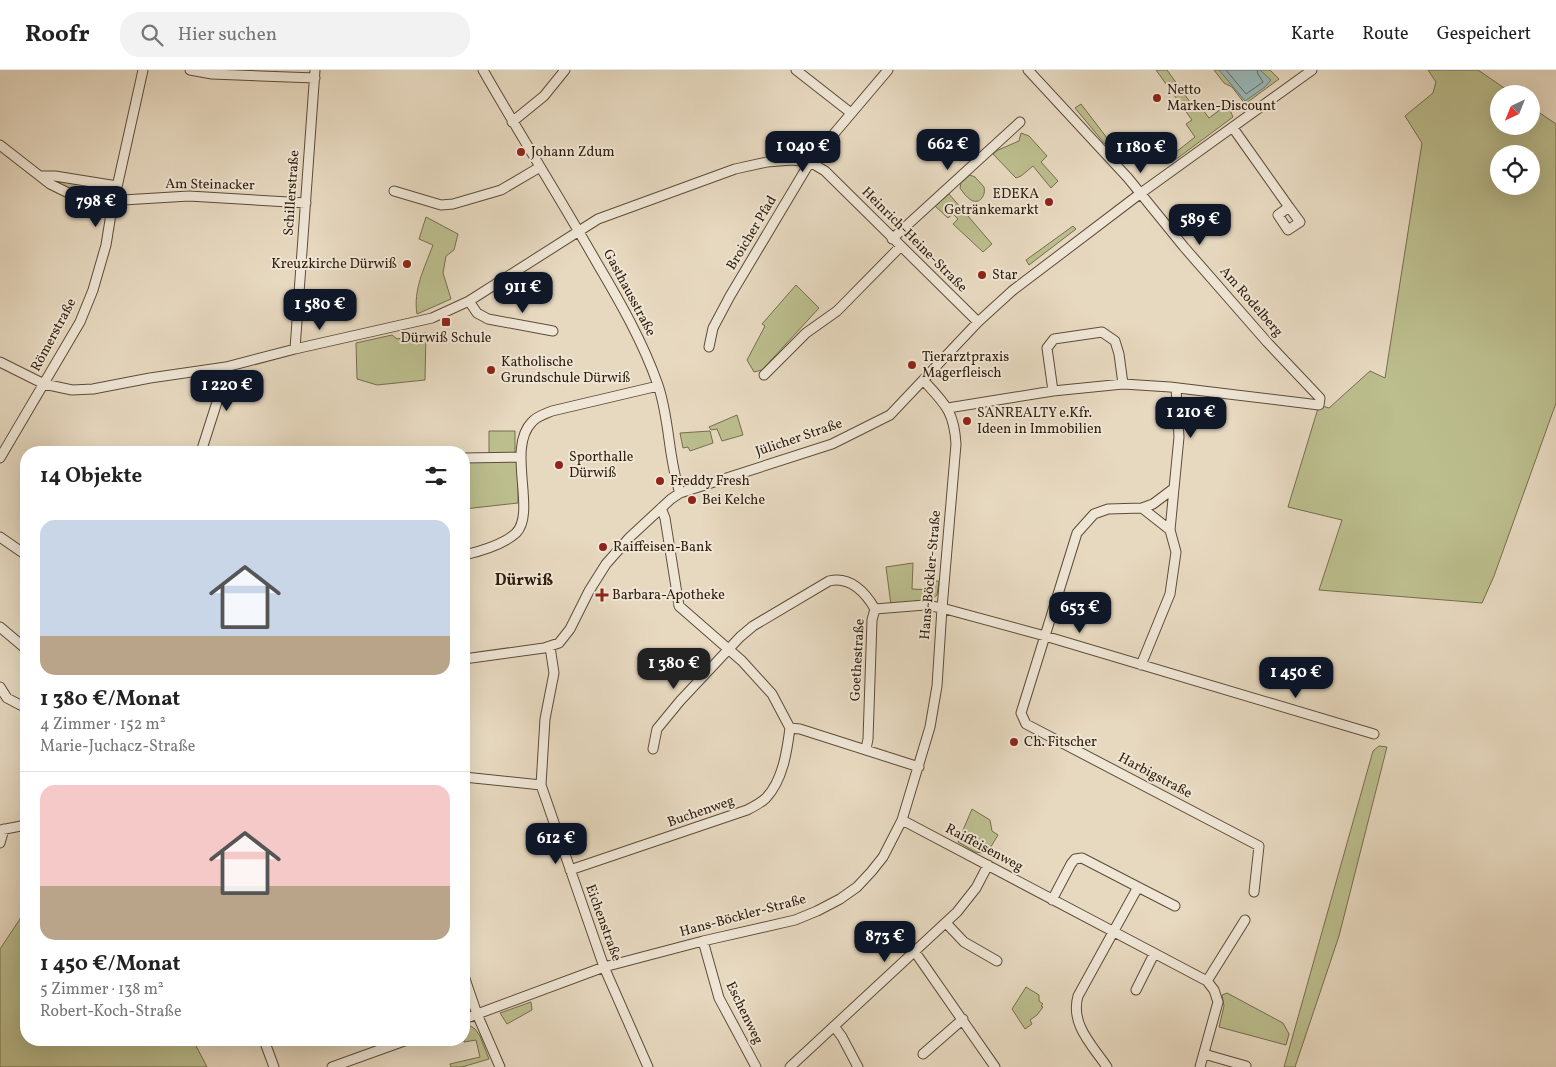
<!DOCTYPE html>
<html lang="de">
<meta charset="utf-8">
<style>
:root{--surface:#fff;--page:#f2f2f2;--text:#222;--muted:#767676;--line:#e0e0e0;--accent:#111827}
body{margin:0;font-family:Vollkorn,serif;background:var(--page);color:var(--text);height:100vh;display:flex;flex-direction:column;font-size:19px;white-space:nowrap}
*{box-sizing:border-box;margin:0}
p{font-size:16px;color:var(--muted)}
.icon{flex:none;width:28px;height:28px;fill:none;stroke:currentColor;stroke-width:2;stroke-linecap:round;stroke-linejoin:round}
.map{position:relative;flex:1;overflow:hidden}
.details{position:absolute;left:20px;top:376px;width:450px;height:600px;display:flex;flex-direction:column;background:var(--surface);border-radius:20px;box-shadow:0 5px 20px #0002}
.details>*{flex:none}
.needle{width:32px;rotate:223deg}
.controls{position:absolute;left:1490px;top:15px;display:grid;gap:10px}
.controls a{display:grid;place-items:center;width:50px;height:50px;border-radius:50%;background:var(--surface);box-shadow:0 5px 20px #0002;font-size:25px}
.price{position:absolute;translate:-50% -42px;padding:0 11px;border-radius:10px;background:var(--accent);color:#fff;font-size:16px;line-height:32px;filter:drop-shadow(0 1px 2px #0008)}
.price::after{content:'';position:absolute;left:50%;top:30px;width:15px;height:11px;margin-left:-8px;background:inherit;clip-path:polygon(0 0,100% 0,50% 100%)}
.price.current{background:#222;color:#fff}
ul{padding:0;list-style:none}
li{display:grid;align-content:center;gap:10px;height:265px;padding:0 20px}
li+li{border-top:1px solid var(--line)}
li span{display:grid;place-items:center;height:155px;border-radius:15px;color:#555}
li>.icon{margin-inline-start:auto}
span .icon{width:90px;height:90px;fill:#fffc;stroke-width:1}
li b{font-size:21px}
h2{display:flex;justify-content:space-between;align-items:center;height:60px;padding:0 20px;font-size:21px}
header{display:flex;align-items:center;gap:30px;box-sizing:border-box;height:70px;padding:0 25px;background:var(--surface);border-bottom:1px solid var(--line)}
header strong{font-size:24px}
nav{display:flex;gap:28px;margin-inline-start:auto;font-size:18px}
.search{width:350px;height:45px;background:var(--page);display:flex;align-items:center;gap:12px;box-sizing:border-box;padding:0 18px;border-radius:20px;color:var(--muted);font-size:19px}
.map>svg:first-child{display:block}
.green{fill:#bcbe8e;stroke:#766e4c;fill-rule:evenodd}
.water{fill:#99b9ba;stroke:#6f7b74}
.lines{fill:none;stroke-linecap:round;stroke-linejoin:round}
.shore{stroke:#646b62;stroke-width:1}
.minor-casing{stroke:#5d4c38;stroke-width:11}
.minor{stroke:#efe6d6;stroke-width:9}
.poi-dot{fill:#8f2418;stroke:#efe6d6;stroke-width:2}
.labels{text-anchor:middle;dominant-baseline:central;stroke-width:4;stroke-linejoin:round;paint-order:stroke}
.poi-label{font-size:14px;fill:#2f1d0a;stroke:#efe6d6;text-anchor:start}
.street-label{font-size:14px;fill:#2f1d0a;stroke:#efe6d6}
.quarter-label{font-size:16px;font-weight:bold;fill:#2f1d0a;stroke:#efe6d6}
</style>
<header>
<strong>Roofr</strong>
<div class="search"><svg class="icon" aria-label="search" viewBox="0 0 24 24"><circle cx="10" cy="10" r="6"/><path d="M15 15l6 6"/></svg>Hier suchen</div>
<nav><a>Karte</a><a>Route</a><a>Gespeichert</a></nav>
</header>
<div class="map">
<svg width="1556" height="997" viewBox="0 0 1556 997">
<rect width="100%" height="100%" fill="#e7d9c0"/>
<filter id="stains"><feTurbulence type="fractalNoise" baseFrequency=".004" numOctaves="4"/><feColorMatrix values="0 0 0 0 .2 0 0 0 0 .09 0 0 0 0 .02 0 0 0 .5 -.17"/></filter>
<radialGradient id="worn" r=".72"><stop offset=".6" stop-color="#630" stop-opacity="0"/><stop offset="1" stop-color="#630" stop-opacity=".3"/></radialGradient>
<path class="green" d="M1156,0H1167L1195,39L1200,36L1209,48L1225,36L1229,38L1233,47L1175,90L1171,86L1195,67L1186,54L1192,50Z
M1214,0H1270L1279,9L1245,34L1232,17L1224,13Z
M1428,0H1478L1513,24H1499V56H1531V37L1556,54V333L1494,506L1482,533L1319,520L1342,450L1288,437L1319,335L1329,338L1370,301L1385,308L1422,73L1405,46L1433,23L1436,12ZM1499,84H1531V116H1499Z
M1081,34L1107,68L1112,65L1114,67L1105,74L1075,38Z
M1021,63L1029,66L1047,86L1041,92L1058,111L1051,118L1033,96L1021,106L1016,108L993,84L998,80L1019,71Z
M970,105L975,107L984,117C986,125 980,135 971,130C966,127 963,122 960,118L961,113Z
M55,109L104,118L110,124C112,151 64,118 53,113Z
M949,124L992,174L983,182L953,154L958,149L953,144L948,148L935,136Z
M426,147L458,164L454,180L446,186L443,203L451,229L417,244C413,220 424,199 433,175L419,169Z
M1073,156L1076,159L1029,195L1026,190Z
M796,215L819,238L762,300L754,302L747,290L765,256L762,254Z
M426,263L425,310L377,315L357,309L356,273L392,265L397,269Z
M737,345L743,365L722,371L717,359L711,360L709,357Z
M489,361H515V383H489Z
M710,361L713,373L690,381L688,377L683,378L680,363Z
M512,391L518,393V433L464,439V392Z
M913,493L912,519L931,520L932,511H939L937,525L932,529L891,535L886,497Z
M1379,676L1387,677L1339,866L1295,997H1284L1373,681Z
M972,739L990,750L992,761L998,765L989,780L983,783L975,782L958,772Z
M26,840V970H193L207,997H0V879Z
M1026,917L1039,925V931L1043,934L1041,936L1043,937L1037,945L1030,950L1032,954L1025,959L1012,939Z
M1227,923L1283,953L1289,964L1286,975L1219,957L1224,936L1222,925Z
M531,932L532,940L507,954L500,943Z
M464,955H469L475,959L480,966L489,989L462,997H451L450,994L480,987L476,970L464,972Z"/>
<path class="water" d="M1219,0H1260L1271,10L1265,17L1245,31Z"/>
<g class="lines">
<path class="shore" d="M1226,0L1246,24L1263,12L1258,4L1257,0"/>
<g class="minor-casing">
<path id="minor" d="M190,0L212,4L315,8
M483,0C520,65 560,128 597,193C620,232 643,272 658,315C670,350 668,389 680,423
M796,0L851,43
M512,52L544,26L565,0
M1233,58L1289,137
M0,75L50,114L111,144
M40,106H55L117,116
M394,121L441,135L453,134L501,120L540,97
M115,128L123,130L189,126L306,133
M1289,137L1300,152L1288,160L1278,145Z
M892,169L1020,52
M469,231L477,243L488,249L553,261
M709,277L713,258L730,226L810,92L888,0
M295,279L315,0
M0,292L44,314L72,320L93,319L150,308L226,297L295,279L432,248L469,231L598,149L735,99L767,92L792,90L810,92L825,101L978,252
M764,305L806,263L837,241L900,177
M1053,321L1047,278L1054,269L1102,262L1115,271L1119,284L1123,314
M948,338L1053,321L1123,314L1170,317L1319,335L1320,328L1267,272L1184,177L1128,108L1028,0
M201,382L225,307L226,297
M0,388L80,252L93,220L106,175L111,144L143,0
M464,388L521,387
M1173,419L1153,434L1142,438L1108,439L1094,444L1077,463L1021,643L1026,654L1259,776L1254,822
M661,438L665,448L679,536L742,591L772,624L790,658L800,659L919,697
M1142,438L1170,460
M0,467L26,485
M464,485C481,481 503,475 516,463C537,442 506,378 532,352C537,346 545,344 552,341L658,316
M0,557L26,579
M550,577L554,603L545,649L541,715L604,897L648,997
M464,589L544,578L559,573L570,559L589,521L606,494L630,467L671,429L680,423L832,374L890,345L978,252L1012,221L1141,123L1312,0
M1141,595L1170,524L1176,482L1170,460L1179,367L1176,318
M0,617L7,628L26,638
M653,679L657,659L680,631L740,567L753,556L829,511C850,506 865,522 875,539
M866,679L868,669L872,550L875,539L925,535L942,538L1045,566L1374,664
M464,707L541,715
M902,750L1207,911L1214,920L1218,932L1200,997
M0,760L26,755
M0,773L4,759
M570,800L747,740C753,737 761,733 766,728C783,710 787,681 790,658
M1138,817L1175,836
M1052,830L1071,794L1075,789L1082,788L1138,817L1078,926C1070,954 1092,975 1107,997
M946,853L964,872L997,891
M703,871L719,928L756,997
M915,882L995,997
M464,906L477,944L500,997
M1207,911L1245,850
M1136,920L1154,884
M464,949L604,897L703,871L795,850L817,841L840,829L857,817L871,802L883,787L902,750L930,657L937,616L942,538L956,374C954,341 945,334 924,311
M834,956L842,967L858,997
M264,970L274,997
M923,984L963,949
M1204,984L1246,996
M332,997L407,970
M790,997L957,842L976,818L988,795"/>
</g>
<use href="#minor" class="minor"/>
</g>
<g class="poi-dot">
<circle cx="1157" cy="28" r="5"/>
<circle cx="521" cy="82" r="5"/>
<circle cx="1049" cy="132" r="5"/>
<circle cx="407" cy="194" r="5"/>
<circle cx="982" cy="205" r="5"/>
<rect x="441" y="247" width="10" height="10" rx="2.5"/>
<circle cx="912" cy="295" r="5"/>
<circle cx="491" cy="300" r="5"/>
<circle cx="967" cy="351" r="5"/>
<circle cx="559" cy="395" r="5"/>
<circle cx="660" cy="411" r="5"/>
<circle cx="692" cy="430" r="5"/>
<circle cx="603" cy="477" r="5"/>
<path d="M599.5 517.5h5v5h5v5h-5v5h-5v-5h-5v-5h5z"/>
<circle cx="1014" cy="672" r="5"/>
</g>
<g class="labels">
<g class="poi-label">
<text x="1167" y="20">Netto<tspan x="1167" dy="16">Marken-Discount</tspan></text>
<text x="531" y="82">Johann Zdum</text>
<text x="1039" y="124" text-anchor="end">EDEKA<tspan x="1039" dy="16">Getränkemarkt</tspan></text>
<text x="397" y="194" text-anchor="end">Kreuzkirche Dürwiß</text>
<text x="992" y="205">Star</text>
<text x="446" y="268" text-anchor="middle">Dürwiß Schule</text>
<text x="922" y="287">Tierarztpraxis<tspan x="922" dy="16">Magerfleisch</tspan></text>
<text x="501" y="292">Katholische<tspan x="501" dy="16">Grundschule Dürwiß</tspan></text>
<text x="977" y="343">SANREALTY e.Kfr.<tspan x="977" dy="16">Ideen in Immobilien</tspan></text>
<text x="569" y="387">Sporthalle<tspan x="569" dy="16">Dürwiß</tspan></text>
<text x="670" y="411">Freddy Fresh</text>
<text x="702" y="430">Bei Kelche</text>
<text x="613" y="477">Raiffeisen-Bank</text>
<text x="612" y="525">Barbara-Apotheke</text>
<text x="1024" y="672">Ch. Fitscher</text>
</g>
<g class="street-label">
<text transform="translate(210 115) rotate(1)">Am Steinacker</text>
<text transform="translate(292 123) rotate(-86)">Schillerstraße</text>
<text transform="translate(752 163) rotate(-59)">Broicher Pfad</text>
<text transform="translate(914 170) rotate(45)">Heinrich-Heine-Straße</text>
<text transform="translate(629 223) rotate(62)">Gasthausstraße</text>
<text transform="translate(1251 232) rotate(49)">Am Rodelberg</text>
<text transform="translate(54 265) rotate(-62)">Römerstraße</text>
<text transform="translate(799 368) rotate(-19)">Jülicher Straße</text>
<text transform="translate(931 505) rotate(-85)">Hans-Böckler-Straße</text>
<text transform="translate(858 590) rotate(-87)">Goethestraße</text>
<text transform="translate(1155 706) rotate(28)">Harbigstraße</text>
<text transform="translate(701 742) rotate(-19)">Buchenweg</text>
<text transform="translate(984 778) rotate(28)">Raiffeisenweg</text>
<text transform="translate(743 846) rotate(-15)">Hans-Böckler-Straße</text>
<text transform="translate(603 853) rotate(70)">Eichenstraße</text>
<text transform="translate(744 943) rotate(64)">Eschenweg</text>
</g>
<g class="quarter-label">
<text x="524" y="511">Dürwiß</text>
</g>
</g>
<rect width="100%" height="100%" filter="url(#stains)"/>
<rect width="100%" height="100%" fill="url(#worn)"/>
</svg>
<div class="controls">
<a><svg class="needle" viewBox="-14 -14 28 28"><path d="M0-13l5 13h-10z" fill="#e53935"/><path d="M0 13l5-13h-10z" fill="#767676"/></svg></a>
<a><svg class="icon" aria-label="locate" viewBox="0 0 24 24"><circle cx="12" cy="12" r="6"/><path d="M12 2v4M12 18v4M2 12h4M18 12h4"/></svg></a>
</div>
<b class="price" style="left:948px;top:101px">662 €</b>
<b class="price" style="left:803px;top:103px">1 040 €</b>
<b class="price" style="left:1141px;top:104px">1 180 €</b>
<b class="price" style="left:96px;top:158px">798 €</b>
<b class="price" style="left:1200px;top:176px">589 €</b>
<b class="price" style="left:523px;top:244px">911 €</b>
<b class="price" style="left:320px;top:261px">1 580 €</b>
<b class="price" style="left:227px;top:342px">1 220 €</b>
<b class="price" style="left:1191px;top:369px">1 210 €</b>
<b class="price" style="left:1080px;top:564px">653 €</b>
<b class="price current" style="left:674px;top:620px">1 380 €</b>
<b class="price" style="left:1296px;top:629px">1 450 €</b>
<b class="price" style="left:556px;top:795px">612 €</b>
<b class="price" style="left:885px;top:893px">873 €</b>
<section class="details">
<h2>14 Objekte<svg class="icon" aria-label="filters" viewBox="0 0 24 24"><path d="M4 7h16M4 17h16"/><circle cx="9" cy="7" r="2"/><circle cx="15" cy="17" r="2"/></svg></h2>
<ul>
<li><span style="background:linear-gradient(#c9d6e8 75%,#b9a48a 0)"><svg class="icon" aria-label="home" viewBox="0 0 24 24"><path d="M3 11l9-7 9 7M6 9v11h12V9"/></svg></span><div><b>1 380 €/Monat</b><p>4 Zimmer · 152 m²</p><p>Marie-Juchacz-Straße</p></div></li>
<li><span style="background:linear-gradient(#f6c9c9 65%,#b9a48a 0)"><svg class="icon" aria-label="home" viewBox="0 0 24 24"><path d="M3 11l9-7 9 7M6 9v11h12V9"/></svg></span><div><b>1 450 €/Monat</b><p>5 Zimmer · 138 m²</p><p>Robert-Koch-Straße</p></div></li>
</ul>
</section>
</div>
